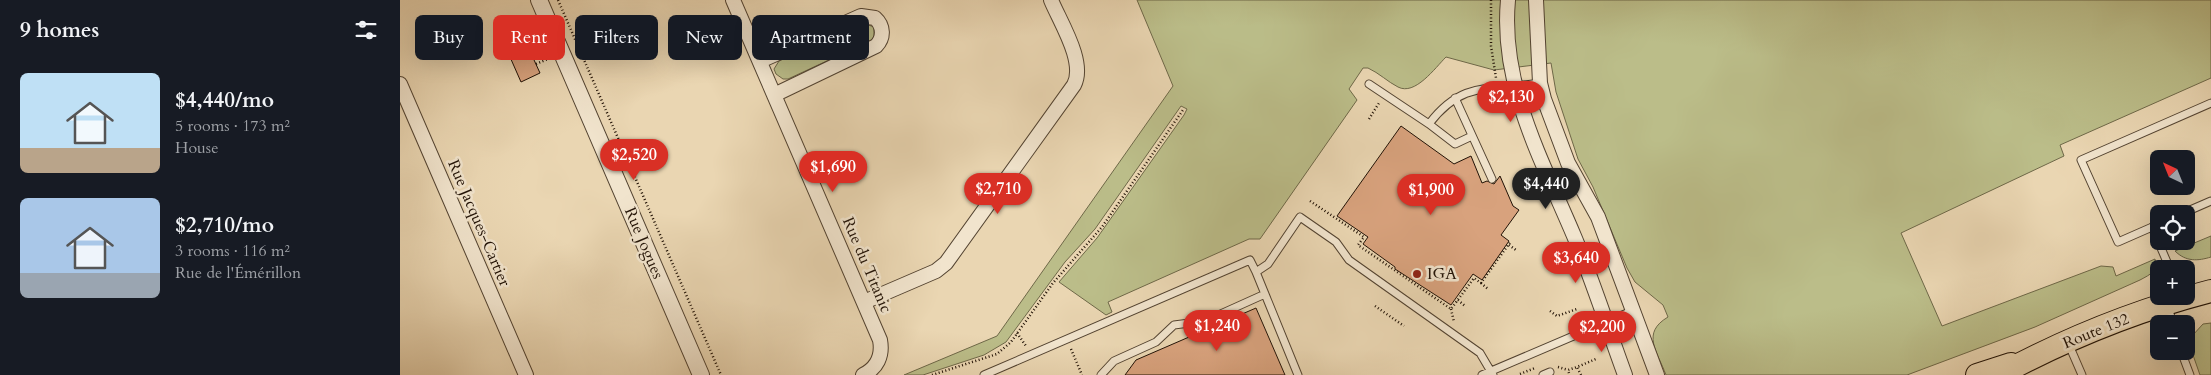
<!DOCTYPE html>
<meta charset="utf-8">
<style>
:root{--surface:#171b24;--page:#20242c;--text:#f1f3f6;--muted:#9ea1a6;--accent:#d93025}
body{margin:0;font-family:Cardo,serif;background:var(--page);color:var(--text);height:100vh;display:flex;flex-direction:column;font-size:19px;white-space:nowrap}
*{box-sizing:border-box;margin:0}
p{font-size:16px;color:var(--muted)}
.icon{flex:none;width:28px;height:28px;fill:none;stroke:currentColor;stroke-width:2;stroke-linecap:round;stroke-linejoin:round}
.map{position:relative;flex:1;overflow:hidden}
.details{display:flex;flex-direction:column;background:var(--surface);width:400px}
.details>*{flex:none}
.guide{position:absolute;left:15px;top:15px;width:475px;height:45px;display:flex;gap:10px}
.needle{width:32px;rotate:317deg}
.tools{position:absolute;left:1750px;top:150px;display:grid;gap:10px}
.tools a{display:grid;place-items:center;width:45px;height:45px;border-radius:8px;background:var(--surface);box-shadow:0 5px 20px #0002;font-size:25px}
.price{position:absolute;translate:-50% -42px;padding:0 11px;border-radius:18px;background:var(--accent);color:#fff;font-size:16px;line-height:32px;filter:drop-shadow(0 1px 2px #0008)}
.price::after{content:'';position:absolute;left:50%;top:30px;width:15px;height:11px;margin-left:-8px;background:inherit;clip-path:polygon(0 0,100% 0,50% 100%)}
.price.active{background:#222;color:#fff}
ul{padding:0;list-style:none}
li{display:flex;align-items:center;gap:15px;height:125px;padding:0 20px}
li span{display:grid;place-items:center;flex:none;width:140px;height:100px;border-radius:8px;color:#555}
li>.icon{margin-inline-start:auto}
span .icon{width:60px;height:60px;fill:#fffc;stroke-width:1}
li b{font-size:21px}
h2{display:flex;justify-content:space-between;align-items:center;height:60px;padding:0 20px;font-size:21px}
.chip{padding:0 18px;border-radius:8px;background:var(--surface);box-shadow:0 5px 20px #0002;font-size:18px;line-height:45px}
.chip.active{background:var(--accent);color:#fff}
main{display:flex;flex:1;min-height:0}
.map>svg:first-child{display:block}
.green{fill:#bbbd89;stroke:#6e6848}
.building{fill:#d8a27d;stroke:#211206}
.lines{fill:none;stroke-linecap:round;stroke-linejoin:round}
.service-casing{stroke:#534331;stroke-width:9}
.minor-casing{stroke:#534331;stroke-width:16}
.tertiary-casing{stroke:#534331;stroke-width:18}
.trunk-casing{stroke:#211206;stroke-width:24}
.path{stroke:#211206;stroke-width:2.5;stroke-dasharray:1 2.5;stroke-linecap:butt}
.service{stroke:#f1e4cd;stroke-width:7}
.minor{stroke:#f1e4cd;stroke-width:14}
.tertiary{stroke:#f1e4cd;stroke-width:16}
.trunk{stroke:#ead6b2;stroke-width:22}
.poi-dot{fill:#8f2418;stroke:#f1e4cd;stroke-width:2}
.labels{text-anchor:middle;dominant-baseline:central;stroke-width:5;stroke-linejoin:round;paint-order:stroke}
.street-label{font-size:16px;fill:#211206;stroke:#f1e4cd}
.poi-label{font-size:16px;fill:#211206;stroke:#f1e4cd;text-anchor:start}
</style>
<main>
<section class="details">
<h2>9 homes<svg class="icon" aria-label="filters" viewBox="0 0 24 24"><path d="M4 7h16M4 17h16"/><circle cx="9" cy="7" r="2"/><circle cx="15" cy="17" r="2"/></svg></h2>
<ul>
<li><span style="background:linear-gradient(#bfe0f5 75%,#b9a48a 0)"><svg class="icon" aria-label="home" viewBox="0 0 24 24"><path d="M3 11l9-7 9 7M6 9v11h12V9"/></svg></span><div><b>$4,440/mo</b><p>5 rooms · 173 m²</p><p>House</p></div></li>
<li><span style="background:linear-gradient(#a9c7e8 75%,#9aa5b1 0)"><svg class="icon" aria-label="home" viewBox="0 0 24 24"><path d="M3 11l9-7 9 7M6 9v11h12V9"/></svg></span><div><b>$2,710/mo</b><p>3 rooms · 116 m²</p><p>Rue de l'Émérillon</p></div></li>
</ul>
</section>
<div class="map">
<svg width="1811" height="375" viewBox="0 0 1811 375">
<rect width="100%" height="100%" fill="#ead6b2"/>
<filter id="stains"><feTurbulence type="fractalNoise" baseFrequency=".004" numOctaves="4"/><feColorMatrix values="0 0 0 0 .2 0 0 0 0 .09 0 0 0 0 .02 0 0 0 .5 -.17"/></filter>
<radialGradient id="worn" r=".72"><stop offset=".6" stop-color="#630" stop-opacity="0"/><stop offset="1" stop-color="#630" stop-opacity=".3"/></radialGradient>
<path class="green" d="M737,0H1811V78L1660,145L1664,156L1501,233L1542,326L1701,266L1713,267L1716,276L1755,259C1757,272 1751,274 1740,280L1635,327L1507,375H1266C1257,351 1241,333 1268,317L1263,305L1235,282L1227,268L1193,187L1178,159L1156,92L1151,63L1094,70L1046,57C1035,68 1015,96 998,87C988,82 979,73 968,68H963L949,89L957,100L860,239H849L708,302L712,312L706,315L659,282L697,238L784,115L787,109L781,106L695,229L665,262L606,342L584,355L523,375H504L597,336L773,86Z
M463,23L474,27V36L472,40L388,79H383L376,74L374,69L379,61Z
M1811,236V257C1798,261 1786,262 1775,251Z
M1811,323V375H1800L1793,355L1792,336L1803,324Z"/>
<path class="building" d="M129,49L140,73L121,82L110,57Z
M1001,126L1054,164L1071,156L1082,183L1087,181L1094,184L1100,176L1113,206L1119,210L1101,235L1109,241L1082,280L1073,274L1051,305L995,269V267L963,244L968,237L937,216Z
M856,308L885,375H725L736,360Z"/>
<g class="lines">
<g class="service-casing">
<path id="service" d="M969,84L1029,124C1063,79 1091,91 1140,83
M1055,98L1092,179
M1029,124L1055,144L1072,136
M1781,214L1811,201
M1759,224L1718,242L1681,160L1811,103
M1752,227L1770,269
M1768,307L1773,324
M1669,345L1682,375
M1781,351L1790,375
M584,375L850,260L856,272
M701,375L714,361L756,342L774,325L805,321L865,294
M898,375L856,272L868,264L900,217L936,242L949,260L1080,353L1093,375
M1082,375L1232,311
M1143,375L1150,372"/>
</g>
<g class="minor-casing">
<path id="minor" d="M333,0L480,340C483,356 477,368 463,375
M1108,0C1100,85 1142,160 1174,236C1193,281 1208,329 1225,375
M1136,0L1140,83L1144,99L1168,163L1198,217L1257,375
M360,61L461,16L475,18C484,26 484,38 476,46L374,95
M0,84L126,375
M464,302L536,271L546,263L674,85C686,62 660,22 651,0"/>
</g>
<g class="tertiary-casing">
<path id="tertiary" d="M139,0L301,375"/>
</g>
<g class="trunk-casing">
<path id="trunk" d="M1577,375L1611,364
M1599,375C1666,339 1737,310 1811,291"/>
</g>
<path class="path" d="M158,0L321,375
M1091,0V46L1096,78
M131,53L143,47
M136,64L148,59
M1100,98L1103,108
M969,119L979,103
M910,201L964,237L958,245L1051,309L1074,278L1081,283L1111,241
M1109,245L1116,250
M1081,283L1088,289
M1058,300L1065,306
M975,306L1004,326
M1051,309L1054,322
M1150,311L1157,316L1177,309
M617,333L626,346
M671,349L682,375
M1158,367L1168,370
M1169,373L1168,370L1177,367
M1120,374L1135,368
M532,375L597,354L611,342L653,283L702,227L783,110
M1181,375L1177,367L1196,359"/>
<use href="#service" class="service"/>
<use href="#minor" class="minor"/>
<use href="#tertiary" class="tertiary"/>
<use href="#trunk" class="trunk"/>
</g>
<circle class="poi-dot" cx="1017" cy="274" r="5"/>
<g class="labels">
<g class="street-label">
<text transform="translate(79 223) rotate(67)">Rue Jacques-Cartier</text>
<text transform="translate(244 243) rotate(67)">Rue Jogues</text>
<text transform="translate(467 265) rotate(67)">Rue du Titanic</text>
<text transform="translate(1696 331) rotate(-22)">Route 132</text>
</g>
<g class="poi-label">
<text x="1027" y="274">IGA</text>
</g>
</g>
<rect width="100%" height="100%" filter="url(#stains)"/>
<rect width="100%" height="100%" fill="url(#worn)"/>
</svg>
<div class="tools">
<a><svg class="needle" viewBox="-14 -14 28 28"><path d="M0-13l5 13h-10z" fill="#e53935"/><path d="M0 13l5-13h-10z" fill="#9ea1a6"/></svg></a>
<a><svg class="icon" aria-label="locate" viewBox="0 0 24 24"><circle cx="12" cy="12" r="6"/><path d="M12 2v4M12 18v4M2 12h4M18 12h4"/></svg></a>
<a>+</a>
<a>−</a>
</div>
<b class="price" style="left:1111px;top:123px">$2,130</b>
<b class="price" style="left:234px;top:181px">$2,520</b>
<b class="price" style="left:433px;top:193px">$1,690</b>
<b class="price active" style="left:1146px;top:210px">$4,440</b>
<b class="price" style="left:598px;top:215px">$2,710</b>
<b class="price" style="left:1031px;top:216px">$1,900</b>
<b class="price" style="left:1176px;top:284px">$3,640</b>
<b class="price" style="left:817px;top:352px">$1,240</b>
<b class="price" style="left:1202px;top:353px">$2,200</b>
<div class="guide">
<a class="chip">Buy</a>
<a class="chip active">Rent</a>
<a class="chip">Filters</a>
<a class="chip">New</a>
<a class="chip">Apartment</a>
</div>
</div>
</main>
